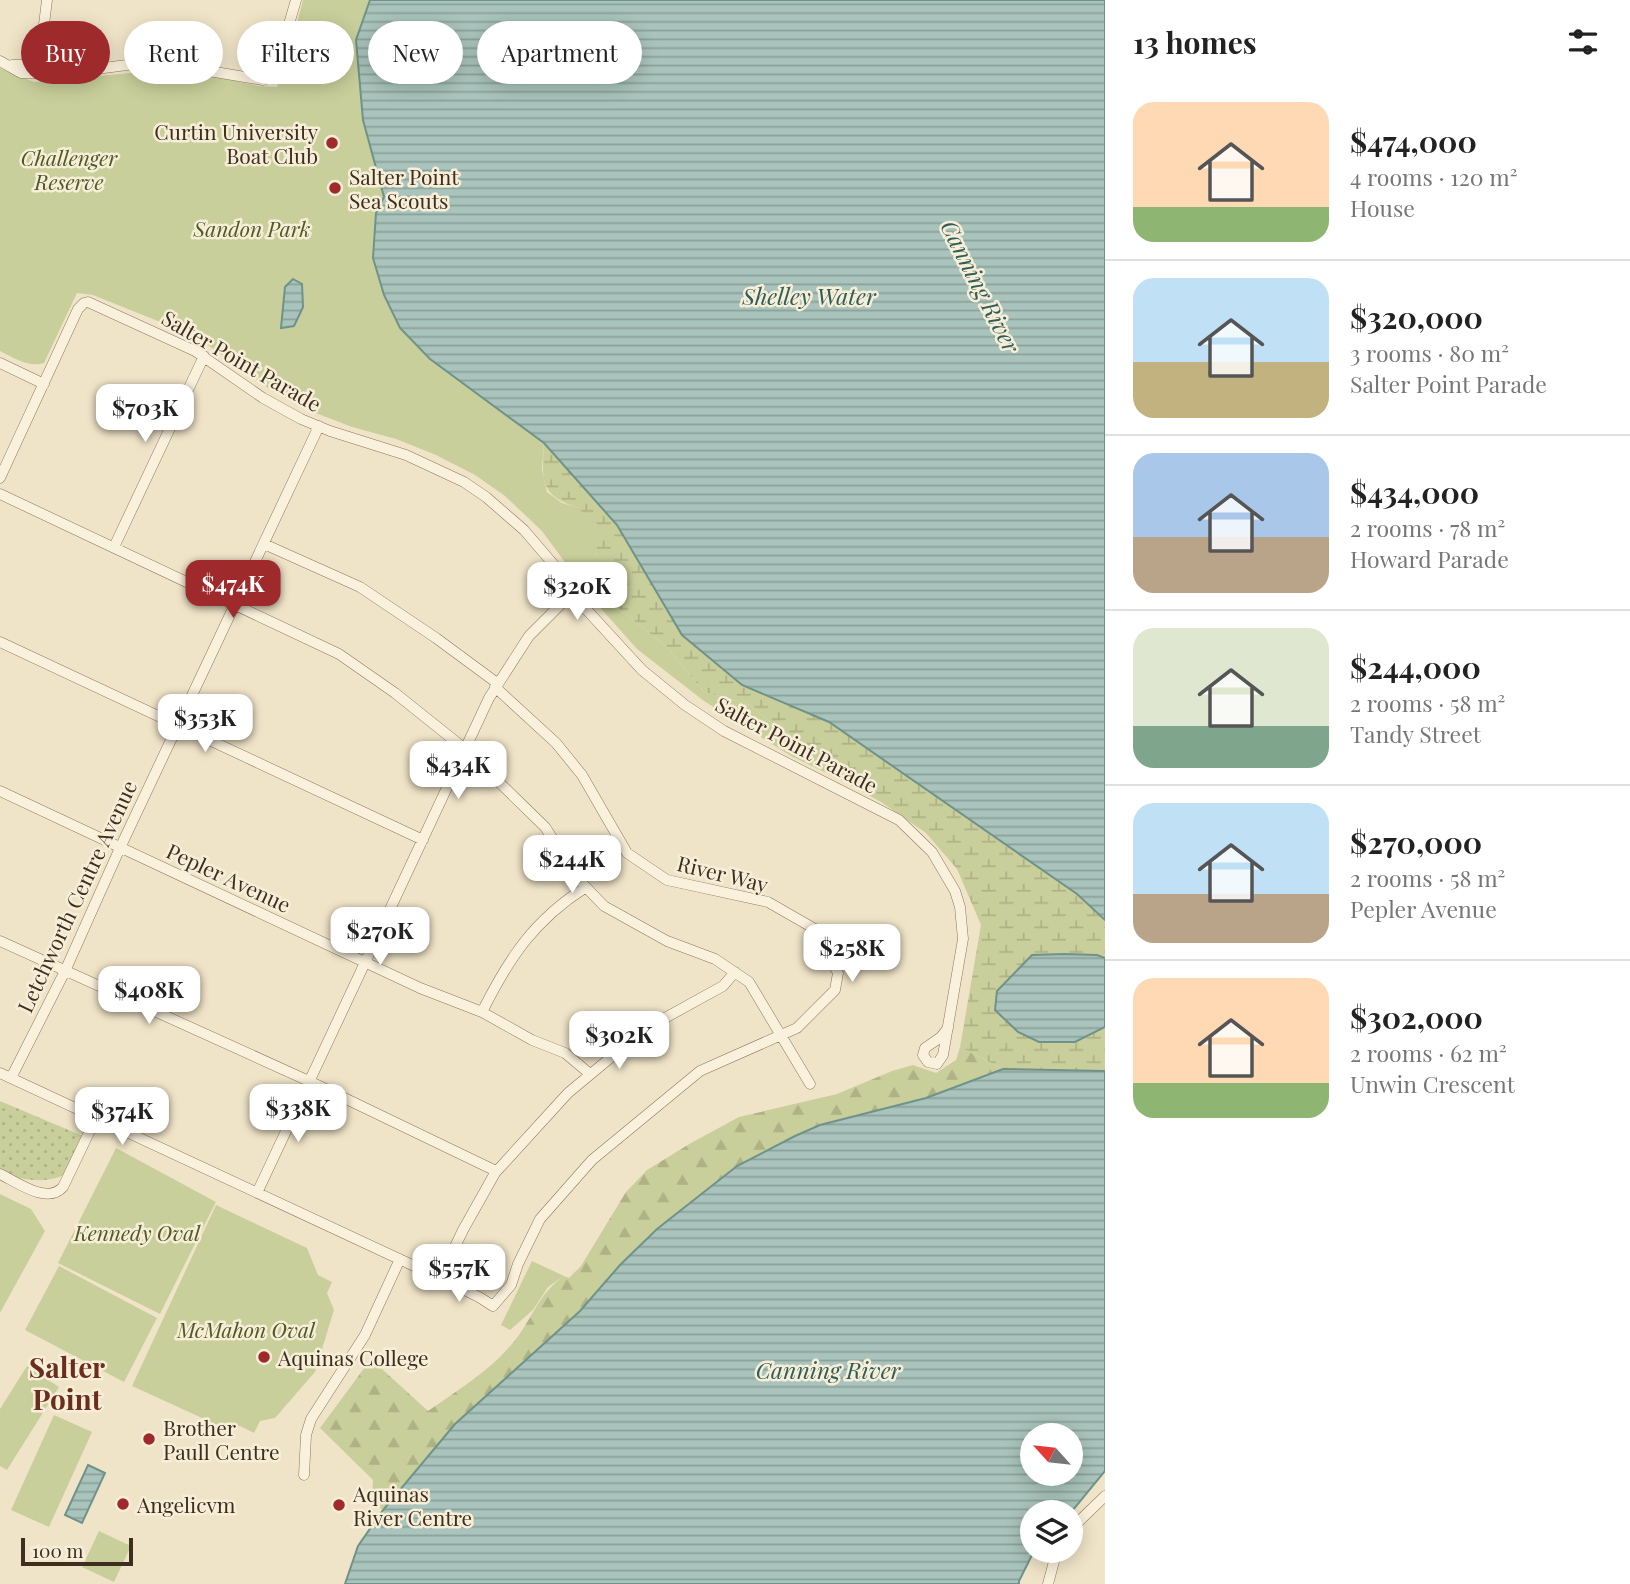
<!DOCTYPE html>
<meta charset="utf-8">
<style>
:root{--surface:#fff;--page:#f6f6f6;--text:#222;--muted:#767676;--line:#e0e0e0;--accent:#9e2a2b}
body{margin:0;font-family:"Playfair Display",serif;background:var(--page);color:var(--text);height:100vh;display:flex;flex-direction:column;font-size:26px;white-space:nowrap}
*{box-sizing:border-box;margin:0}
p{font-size:23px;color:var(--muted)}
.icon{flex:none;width:38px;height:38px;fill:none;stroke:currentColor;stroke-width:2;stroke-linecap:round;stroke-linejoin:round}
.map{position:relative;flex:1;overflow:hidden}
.side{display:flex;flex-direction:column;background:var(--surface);width:525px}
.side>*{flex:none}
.banner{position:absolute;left:21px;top:21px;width:665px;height:63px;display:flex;gap:14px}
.needle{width:46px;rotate:297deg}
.tools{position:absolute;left:1020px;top:1423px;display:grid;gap:14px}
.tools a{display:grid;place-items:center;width:63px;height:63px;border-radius:50%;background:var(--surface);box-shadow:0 4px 18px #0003;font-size:35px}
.scale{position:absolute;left:21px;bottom:18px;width:112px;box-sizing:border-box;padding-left:7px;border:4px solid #3d2e20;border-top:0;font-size:19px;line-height:24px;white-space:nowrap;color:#3d2e20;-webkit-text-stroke:5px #f7eed8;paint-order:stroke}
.price{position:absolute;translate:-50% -60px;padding:0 16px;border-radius:14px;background:#fff;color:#222;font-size:23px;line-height:46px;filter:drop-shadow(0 2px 4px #0008)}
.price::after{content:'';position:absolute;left:50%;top:42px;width:21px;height:16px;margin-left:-10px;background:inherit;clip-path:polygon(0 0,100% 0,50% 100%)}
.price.on{background:var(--accent);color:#fff}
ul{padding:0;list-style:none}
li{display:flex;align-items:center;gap:21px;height:175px;padding:0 28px}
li+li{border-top:2px solid var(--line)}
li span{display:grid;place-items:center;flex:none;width:196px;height:140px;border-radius:21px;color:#555}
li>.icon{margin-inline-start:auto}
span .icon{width:84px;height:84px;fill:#fffc;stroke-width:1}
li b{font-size:30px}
h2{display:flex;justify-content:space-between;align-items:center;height:84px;padding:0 28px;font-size:30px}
.tag{padding:0 24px;border-radius:32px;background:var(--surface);box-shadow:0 4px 18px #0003;font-size:24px;line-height:63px}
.tag.on{background:var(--accent);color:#fff}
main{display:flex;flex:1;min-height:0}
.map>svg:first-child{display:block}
.grass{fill:url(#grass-dots)}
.forest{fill:url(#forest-firs)}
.wetland{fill:url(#wetland-marsh)}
.park{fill:#c9cf9b}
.water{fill:url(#water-rules);stroke:#6f938a;stroke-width:2;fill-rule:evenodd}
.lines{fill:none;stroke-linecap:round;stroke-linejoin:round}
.minor-casing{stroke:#8d765c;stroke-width:11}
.minor{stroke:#faf1dc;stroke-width:10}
.poi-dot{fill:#9e2a2b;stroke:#f7eed8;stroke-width:2.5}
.labels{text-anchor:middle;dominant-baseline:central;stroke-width:5;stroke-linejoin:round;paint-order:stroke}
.poi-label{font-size:21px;fill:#3d2e20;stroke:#f7eed8;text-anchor:start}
.park-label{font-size:21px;font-style:italic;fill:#4d5a26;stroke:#f7eed8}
.street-label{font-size:21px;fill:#3d2e20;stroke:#f7eed8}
.water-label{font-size:23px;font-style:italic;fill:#2f5d5a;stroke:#f7eed8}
.district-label{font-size:28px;font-weight:bold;fill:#6b2e1e;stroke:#f7eed8}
</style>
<main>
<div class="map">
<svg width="1105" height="1584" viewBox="0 0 1105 1584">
<defs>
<pattern id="grass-dots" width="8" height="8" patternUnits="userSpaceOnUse" patternTransform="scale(1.75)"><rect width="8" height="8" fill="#c9cf9b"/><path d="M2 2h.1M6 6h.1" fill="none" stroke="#aeb285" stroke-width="1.8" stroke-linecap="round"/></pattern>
<pattern id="forest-firs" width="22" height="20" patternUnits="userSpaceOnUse" patternTransform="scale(1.75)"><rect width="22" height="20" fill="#c9cf9b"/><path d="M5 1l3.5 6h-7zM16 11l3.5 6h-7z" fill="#aeb285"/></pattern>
<pattern id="wetland-marsh" width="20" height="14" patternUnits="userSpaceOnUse" patternTransform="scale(1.75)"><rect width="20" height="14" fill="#c9cf9b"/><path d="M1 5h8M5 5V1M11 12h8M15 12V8" fill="none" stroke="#aeb285"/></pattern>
<pattern id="water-rules" width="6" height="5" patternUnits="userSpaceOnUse" patternTransform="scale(1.75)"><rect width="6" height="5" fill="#a9c4bc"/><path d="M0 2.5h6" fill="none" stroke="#8ba098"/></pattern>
</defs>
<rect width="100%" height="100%" fill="#f0e4c8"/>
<path class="grass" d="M0,1101L90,1139C86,1146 83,1158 78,1164C59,1187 25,1181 0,1173Z"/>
<path class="forest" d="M960,1047L1003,1069L926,1098L819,1125L795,1136L737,1166L657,1229L620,1265L580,1311L455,1424L383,1510L372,1502L373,1480L320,1428L371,1359L428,1411C460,1389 496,1367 519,1335C535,1312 540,1293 564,1276L569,1278L581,1266L626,1192L647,1170L691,1143L739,1117L837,1094L892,1071L913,1065L936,1073L956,1060Z"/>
<path class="wetland" d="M544,443L617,525L682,635L742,685L829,722L1077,894L1105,920V1071L1003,1069L960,1047L981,925L957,869L926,833L881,802L845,782L841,771L804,751L751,705L704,692L666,646L620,610L594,579L592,564L597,552L579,508C539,496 542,480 544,443Z"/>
<path class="park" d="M303,0H370L356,40L363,120L384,197L376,213L496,407L544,443L542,469L547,492L562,503L579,508L597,534V552L592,564L594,578L620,610L666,646L704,692L751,705L804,751L841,771L845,782L791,756L704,701L637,649L589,595L542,531L505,496L475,475L436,455L396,439L352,427L313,412L271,390L195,336L93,295L77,293L44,363C29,368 14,358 0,351V68L34,82L141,72L201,73L258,86L277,87L290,50Z
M116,1148L216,1202L160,1314L58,1263Z
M0,1194L31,1209L45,1231L0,1313Z
M216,1205L307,1248L318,1275L332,1282L327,1293L334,1310L315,1372L275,1418L260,1421L254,1433L240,1426L226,1429L132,1386Z
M532,1261L564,1276L548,1287L533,1310L510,1330L501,1325Z
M59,1266L157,1318L124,1382L25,1330Z
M27,1366L59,1387L7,1470L0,1466V1409Z
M54,1415L92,1432L49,1527L11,1510Z
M99,1531L131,1546L114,1582L82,1567Z"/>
<path class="water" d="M370,0H1105V920L1077,894L829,722L742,685L682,635L617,525L544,443L430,359L400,328L384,295L373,258L376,213L384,197L363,120L356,40Z
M293,279L302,284L303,307L294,326L281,328L285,287Z
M1064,954L1097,955L1105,958V1027L1075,1042H1039L1018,1032L995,1010L997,991L1032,955Z
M1003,1069L1105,1071V1471L1073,1510L1068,1512H1032V1550L1034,1551L1019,1581V1584H345L358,1546L383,1510L455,1424L580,1311L620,1265L657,1229L737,1166L795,1136L820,1125L926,1098ZM1032,1435H1071V1474H1032Z
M88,1465L105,1473L82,1523L65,1515Z"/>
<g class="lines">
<g class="minor-casing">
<path id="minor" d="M0,61L21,73H38L55,77L66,73L142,63L167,64L263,80L275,72L296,0
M12,65H37L66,73
M38,73L47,0
M0,363L44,384
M0,478L78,309L84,303L88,302L195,351L263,398L301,419L330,431L406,455L464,482L486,497L524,530L566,579L570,588L569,596L585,608L642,670L685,705L724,731L899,820L932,852L955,891L960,907L963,939L943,1055L937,1064L928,1062L923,1055L925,1048L941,1037L948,1028
M0,494L339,654L395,693L465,749L545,827L580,881L604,906L667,941L715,959L749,982L810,1084
M264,544L360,587L436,638L497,683
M114,547L204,356
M0,642L423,840
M0,791L420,988L482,1012L532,1040L565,1053L590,1074
M0,941L311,1082L496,1171
M482,1012C509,958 534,920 586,887
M0,1073L440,1278L479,1297L493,1306L511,1285L518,1264L540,1219L592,1160L700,1071L797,1028L835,990L838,973L815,929L768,902L667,880L627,853L582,775L556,743L495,687
M11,1078L65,971L120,848L319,426
M0,1174C17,1182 47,1205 63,1187L96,1118
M257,1193L489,698L529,636L569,596
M440,1278L463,1230L495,1173L568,1093L645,1029L723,986L735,972
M304,1475L306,1435L311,1419L365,1335L400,1259
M1071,1529L1105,1496
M1048,1584L1057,1550"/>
</g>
<use href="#minor" class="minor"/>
</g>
<g class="poi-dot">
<circle cx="332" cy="143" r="7"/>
<circle cx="335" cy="188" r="7"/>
<circle cx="264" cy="1357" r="7"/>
<circle cx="149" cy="1439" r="7"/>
<circle cx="123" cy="1504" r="7"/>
<circle cx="339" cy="1505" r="7"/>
</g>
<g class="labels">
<g class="poi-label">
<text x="318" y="131" text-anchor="end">Curtin University<tspan x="318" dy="24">Boat Club</tspan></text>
<text x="349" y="176">Salter Point<tspan x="349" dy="24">Sea Scouts</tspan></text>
<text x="278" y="1357">Aquinas College</text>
<text x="163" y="1427">Brother<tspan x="163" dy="24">Paull Centre</tspan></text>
<text x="353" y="1493">Aquinas<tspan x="353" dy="24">River Centre</tspan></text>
<text x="137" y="1504">Angelicvm</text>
</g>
<g class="park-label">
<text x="69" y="157">Challenger<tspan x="69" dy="24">Reserve</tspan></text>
<text x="252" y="228">Sandon Park</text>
<text x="137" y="1232">Kennedy Oval</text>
<text x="246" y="1329">McMahon Oval</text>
</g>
<g class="street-label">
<text transform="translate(242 360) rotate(30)">Salter Point Parade</text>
<text transform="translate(797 744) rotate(28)">Salter Point Parade</text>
<text transform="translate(723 873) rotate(14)">River Way</text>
<text transform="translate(229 877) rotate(25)">Pepler Avenue</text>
<text transform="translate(76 896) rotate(-65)">Letchworth Centre Avenue</text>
</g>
<g class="water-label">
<text transform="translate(981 286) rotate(63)">Canning River</text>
<text x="809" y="295">Shelley Water</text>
<text x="828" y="1369">Canning River</text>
</g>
<g class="district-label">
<text x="67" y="1366">Salter<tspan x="67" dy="32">Point</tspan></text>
</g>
</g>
</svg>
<div class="tools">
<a><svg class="needle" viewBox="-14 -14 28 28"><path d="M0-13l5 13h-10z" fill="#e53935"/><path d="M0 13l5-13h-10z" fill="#767676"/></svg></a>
<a><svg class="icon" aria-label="layers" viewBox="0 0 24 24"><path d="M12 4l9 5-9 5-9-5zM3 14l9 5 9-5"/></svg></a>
</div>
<div class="scale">100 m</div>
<b class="price" style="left:145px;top:444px">$703K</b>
<b class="price on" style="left:233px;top:620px">$474K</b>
<b class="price" style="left:577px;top:622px">$320K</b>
<b class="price" style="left:205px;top:754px">$353K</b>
<b class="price" style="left:458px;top:801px">$434K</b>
<b class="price" style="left:572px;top:895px">$244K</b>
<b class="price" style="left:380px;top:967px">$270K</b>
<b class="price" style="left:852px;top:984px">$258K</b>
<b class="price" style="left:149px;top:1026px">$408K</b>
<b class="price" style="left:619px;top:1071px">$302K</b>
<b class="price" style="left:298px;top:1144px">$338K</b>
<b class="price" style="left:122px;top:1147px">$374K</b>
<b class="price" style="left:459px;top:1304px">$557K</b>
<div class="banner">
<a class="tag on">Buy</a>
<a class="tag">Rent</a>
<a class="tag">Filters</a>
<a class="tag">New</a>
<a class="tag">Apartment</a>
</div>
</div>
<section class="side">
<h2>13 homes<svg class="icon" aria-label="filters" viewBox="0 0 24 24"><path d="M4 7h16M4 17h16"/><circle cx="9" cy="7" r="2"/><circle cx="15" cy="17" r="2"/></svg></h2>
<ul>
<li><span style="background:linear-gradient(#ffd9b3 75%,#8fb573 0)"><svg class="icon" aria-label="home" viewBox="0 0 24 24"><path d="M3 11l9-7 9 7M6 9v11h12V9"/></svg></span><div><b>$474,000</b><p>4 rooms · 120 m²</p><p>House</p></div></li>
<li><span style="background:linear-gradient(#bfe0f5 60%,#c2b280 0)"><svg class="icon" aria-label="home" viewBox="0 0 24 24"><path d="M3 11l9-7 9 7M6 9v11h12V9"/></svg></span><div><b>$320,000</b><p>3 rooms · 80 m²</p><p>Salter Point Parade</p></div></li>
<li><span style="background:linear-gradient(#a9c7e8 60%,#b9a48a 0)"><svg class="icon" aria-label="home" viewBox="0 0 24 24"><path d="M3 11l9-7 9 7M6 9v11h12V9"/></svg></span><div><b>$434,000</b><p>2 rooms · 78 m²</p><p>Howard Parade</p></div></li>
<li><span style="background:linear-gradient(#dfe7d0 70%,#7fa58c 0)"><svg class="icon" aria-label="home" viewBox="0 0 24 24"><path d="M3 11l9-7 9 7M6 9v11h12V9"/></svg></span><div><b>$244,000</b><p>2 rooms · 58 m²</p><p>Tandy Street</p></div></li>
<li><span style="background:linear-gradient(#bfe0f5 65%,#b9a48a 0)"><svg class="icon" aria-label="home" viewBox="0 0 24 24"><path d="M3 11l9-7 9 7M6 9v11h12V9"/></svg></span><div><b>$270,000</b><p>2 rooms · 58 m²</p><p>Pepler Avenue</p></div></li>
<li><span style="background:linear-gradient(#ffd9b3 75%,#8fb573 0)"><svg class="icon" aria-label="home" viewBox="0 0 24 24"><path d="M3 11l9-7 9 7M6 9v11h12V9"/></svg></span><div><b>$302,000</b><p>2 rooms · 62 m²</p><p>Unwin Crescent</p></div></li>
</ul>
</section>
</main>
